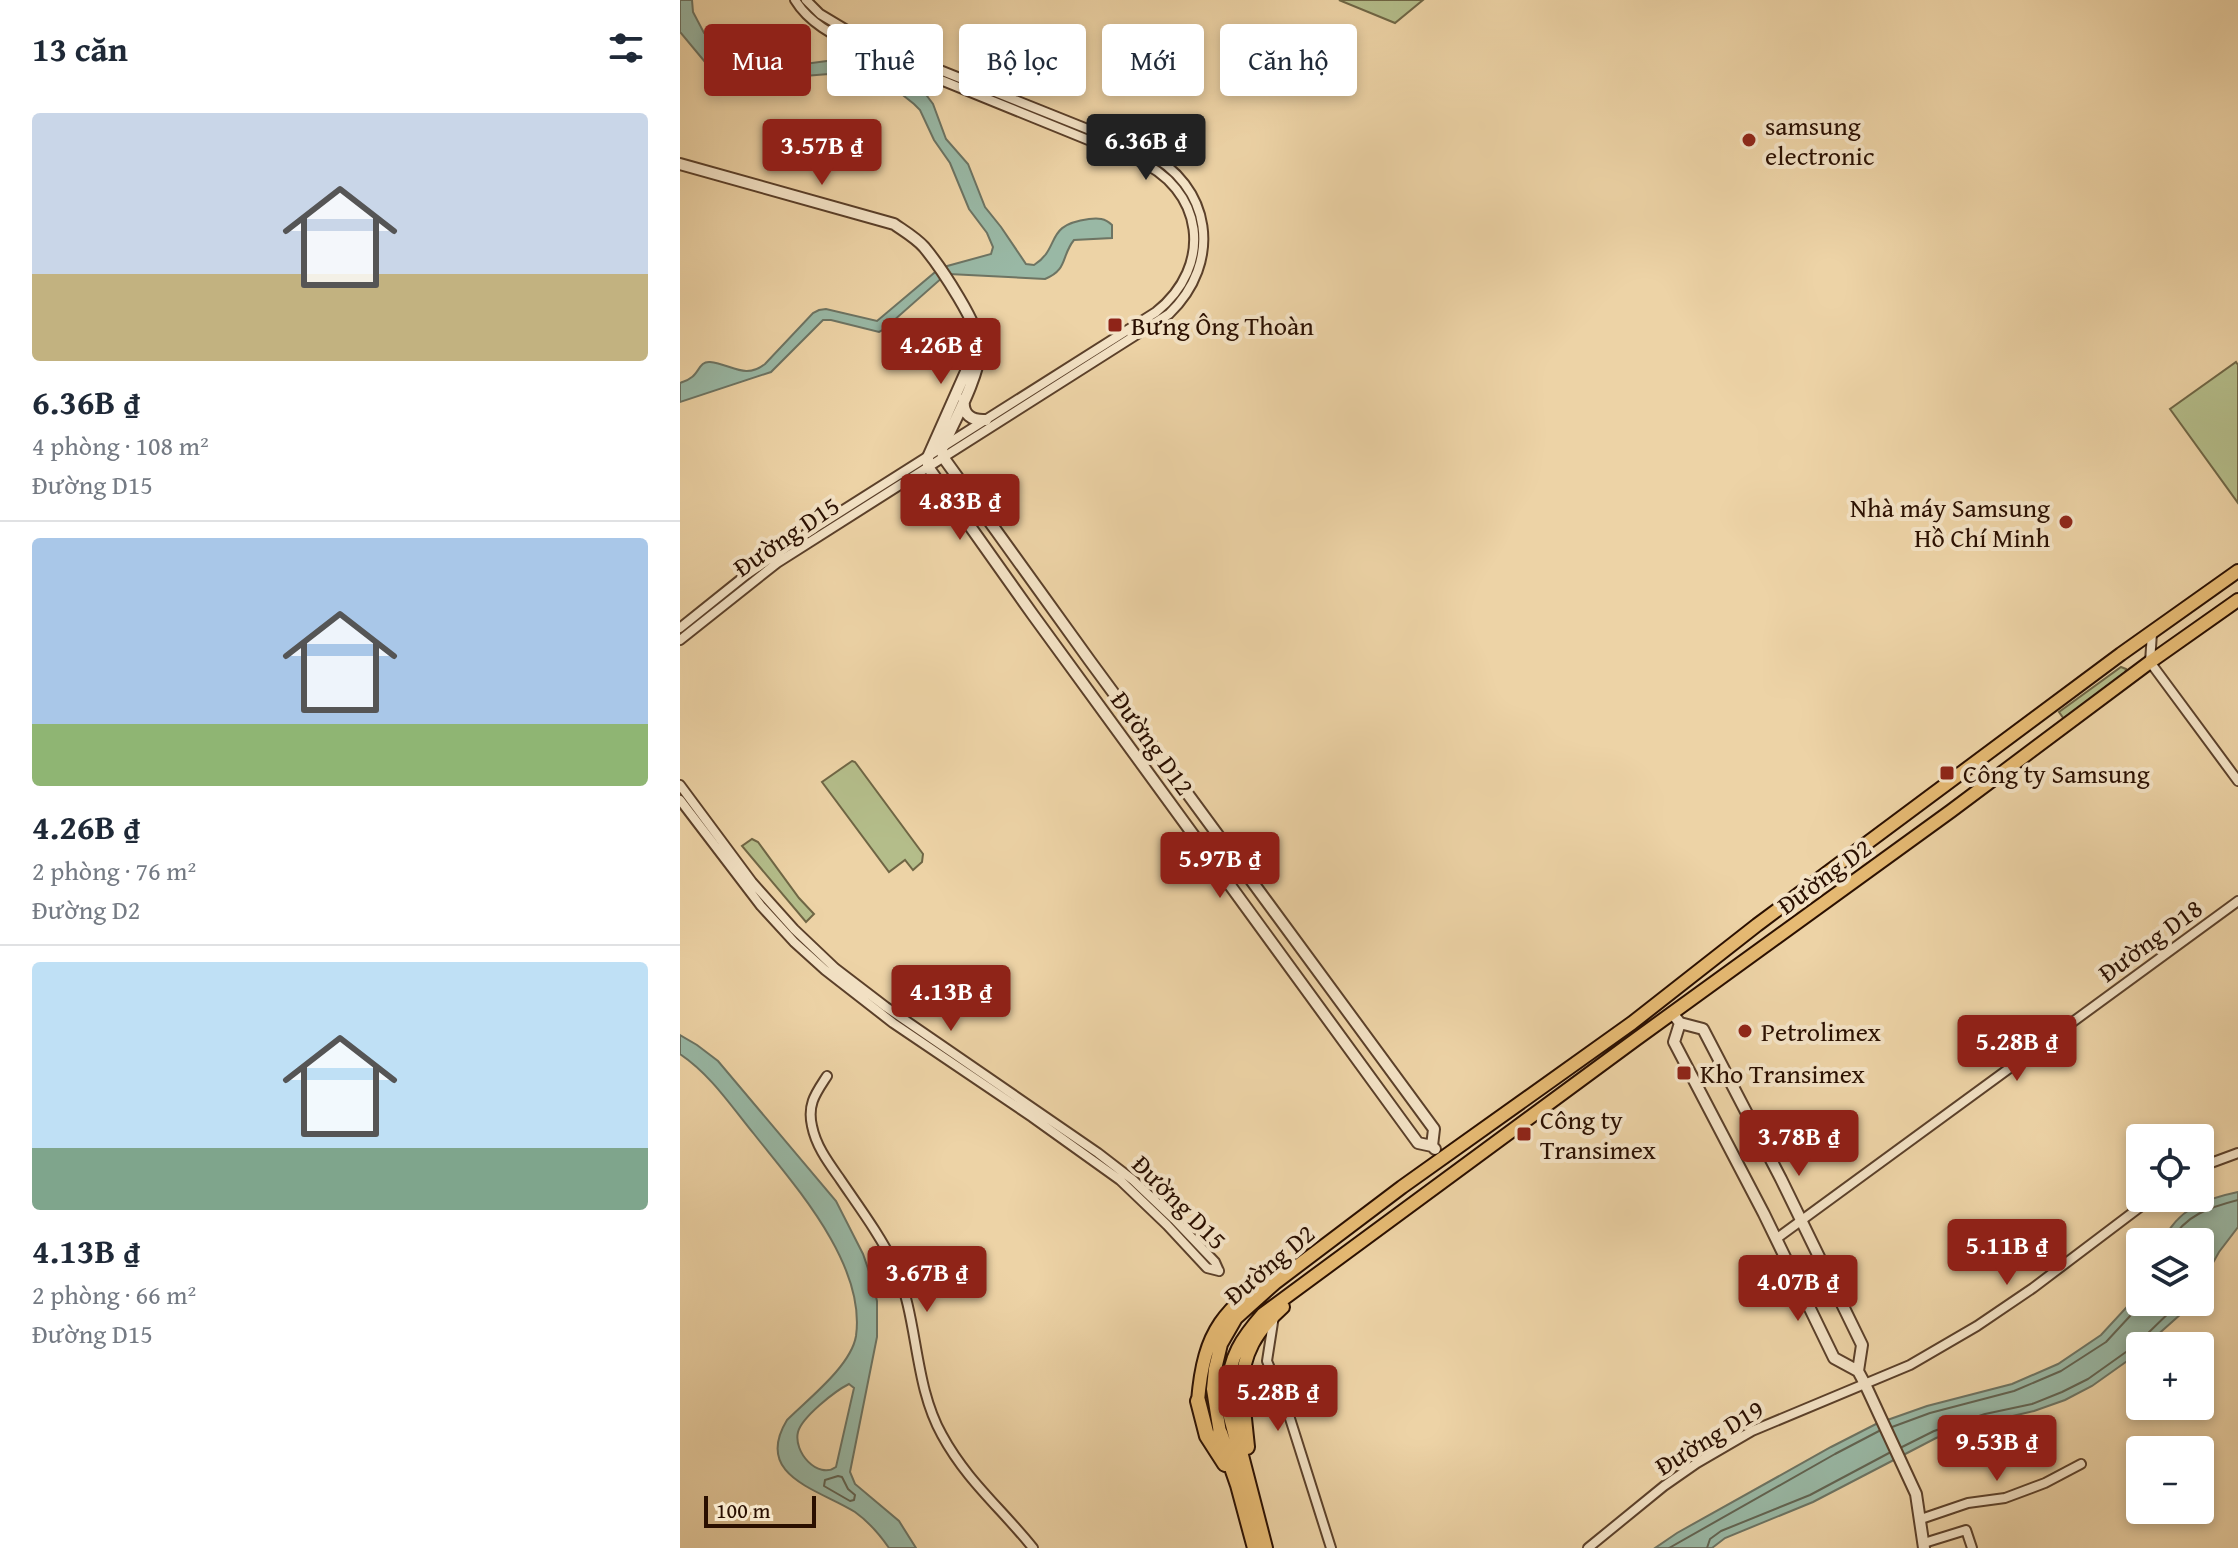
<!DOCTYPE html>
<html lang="vi">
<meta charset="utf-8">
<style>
:root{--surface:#fff;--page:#f2f2f3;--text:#1f2937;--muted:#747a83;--line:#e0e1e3;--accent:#8f2418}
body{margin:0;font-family:"Gentium Book Plus",serif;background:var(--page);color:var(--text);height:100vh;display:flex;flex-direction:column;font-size:30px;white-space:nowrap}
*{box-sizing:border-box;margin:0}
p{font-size:26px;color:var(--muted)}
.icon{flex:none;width:44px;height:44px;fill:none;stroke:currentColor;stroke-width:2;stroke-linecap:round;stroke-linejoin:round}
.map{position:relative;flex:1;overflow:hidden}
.side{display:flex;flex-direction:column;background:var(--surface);width:680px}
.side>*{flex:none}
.hud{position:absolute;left:24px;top:24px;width:760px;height:72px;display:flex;gap:16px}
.fabs{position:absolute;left:1446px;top:1124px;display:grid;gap:16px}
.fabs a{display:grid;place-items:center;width:88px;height:88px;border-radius:8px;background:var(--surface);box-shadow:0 4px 12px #0003;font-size:40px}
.scale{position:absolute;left:24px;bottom:20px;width:112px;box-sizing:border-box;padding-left:8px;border:4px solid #2a0f00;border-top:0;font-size:22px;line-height:28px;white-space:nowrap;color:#2a0f00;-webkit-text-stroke:6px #f3e2c5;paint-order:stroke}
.price{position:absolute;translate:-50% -68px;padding:0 18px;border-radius:8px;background:var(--accent);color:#fff;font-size:26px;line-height:52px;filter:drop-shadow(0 2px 4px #0008)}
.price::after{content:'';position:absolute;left:50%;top:48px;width:24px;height:18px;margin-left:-12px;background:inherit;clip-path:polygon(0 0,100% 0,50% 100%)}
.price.active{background:#222;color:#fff}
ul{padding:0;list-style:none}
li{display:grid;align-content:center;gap:16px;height:424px;padding:0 32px}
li+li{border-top:2px solid var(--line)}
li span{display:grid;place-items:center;height:248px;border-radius:8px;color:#555}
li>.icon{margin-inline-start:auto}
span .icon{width:144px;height:144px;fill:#fffc;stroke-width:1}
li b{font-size:34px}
h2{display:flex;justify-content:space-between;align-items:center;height:96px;padding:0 32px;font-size:34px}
.tag{padding:0 28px;border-radius:8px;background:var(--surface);box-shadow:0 4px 12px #0003;font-size:28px;line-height:72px}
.tag.active{background:var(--accent);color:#fff}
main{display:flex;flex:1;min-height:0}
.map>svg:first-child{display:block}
.green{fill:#b4bd8a;stroke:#6f6645;stroke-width:2}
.water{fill:#99b8a5;stroke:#6d7463;stroke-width:2;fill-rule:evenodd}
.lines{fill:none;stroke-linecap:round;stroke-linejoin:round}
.shore{stroke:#626452;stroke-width:2}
.minor-casing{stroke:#5b402a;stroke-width:12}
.tertiary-casing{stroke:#5b402a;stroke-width:14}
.primary-casing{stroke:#2a0f00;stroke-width:16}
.trunk-casing{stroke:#2a0f00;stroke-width:18}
.minor{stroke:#f3e2c5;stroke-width:8}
.tertiary{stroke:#f3e2c5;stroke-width:10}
.primary{stroke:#e6ba73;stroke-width:12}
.trunk{stroke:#e6ba73;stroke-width:14}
.poi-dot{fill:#8f2418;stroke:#f3e2c5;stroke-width:3}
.labels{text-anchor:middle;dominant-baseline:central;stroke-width:8;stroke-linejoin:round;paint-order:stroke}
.poi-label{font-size:26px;fill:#2a0f00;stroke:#f3e2c5;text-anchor:start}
.street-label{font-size:26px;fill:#2a0f00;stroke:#f3e2c5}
</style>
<main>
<section class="side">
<h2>13 căn<svg class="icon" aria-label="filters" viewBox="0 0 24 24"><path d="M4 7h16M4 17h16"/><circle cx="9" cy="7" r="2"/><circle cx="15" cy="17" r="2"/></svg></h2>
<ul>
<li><span style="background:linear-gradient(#c9d6e8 65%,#c2b280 0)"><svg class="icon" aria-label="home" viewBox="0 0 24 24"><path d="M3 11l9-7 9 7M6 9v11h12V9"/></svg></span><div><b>6.36B ₫</b><p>4 phòng · 108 m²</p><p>Đường D15</p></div></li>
<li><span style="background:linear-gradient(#a9c7e8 75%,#8fb573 0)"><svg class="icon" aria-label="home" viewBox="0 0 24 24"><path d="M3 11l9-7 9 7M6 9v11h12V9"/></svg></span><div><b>4.26B ₫</b><p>2 phòng · 76 m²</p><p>Đường D2</p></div></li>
<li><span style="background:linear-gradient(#bfe0f5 75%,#7fa58c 0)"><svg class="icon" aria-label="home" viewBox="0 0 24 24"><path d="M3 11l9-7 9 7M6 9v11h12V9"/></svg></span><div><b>4.13B ₫</b><p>2 phòng · 66 m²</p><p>Đường D15</p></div></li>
</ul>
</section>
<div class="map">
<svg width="1558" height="1548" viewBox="0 0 1558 1548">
<rect width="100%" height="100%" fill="#edd3a6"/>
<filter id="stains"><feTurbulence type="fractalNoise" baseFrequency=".0025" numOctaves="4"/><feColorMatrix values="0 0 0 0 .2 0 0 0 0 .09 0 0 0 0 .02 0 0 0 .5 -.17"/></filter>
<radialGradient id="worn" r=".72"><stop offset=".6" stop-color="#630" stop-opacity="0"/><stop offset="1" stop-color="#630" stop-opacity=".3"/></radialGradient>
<path class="green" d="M659,0H743L715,23Z
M1556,362L1558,365V503L1490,409Z
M1441,667L1446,669L1445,675L1384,719L1379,712Z
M172,761L175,762L243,854L242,862L233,870L225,860L209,872L142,782Z
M72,839L78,842L119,898L134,914L126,922L62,846Z"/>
<path class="water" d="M0,0H12L13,12L24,33L37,46L71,65L94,68L162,59L175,60L211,73L244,92L253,104L266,139L288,164L305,207L321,227L346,264L354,265C382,247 363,225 409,219C418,218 425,218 432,225V238L394,240C381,256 388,270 365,279L269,274L264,276L203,330L199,332L151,320H143L91,372L0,402V383C5,381 7,381 12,377C19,372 20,361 30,362C51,364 65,380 85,364L133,313L139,310L146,309L197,321L260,268L311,254L313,247L307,233L289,209L270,163L254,140L240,110L234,104L219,92L185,76L149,74L99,78L53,77L42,75L25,62L0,32Z
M0,1035L17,1045L38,1061L156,1201L183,1254L192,1280L197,1301V1337L170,1472L175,1484L219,1521L236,1548H209C200,1535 189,1522 175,1512C138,1489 73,1476 107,1420C128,1399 171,1366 176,1336C186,1264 115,1186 74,1134C51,1106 31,1075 0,1054ZM169,1384L174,1388L156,1467C138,1480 113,1452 118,1432C122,1417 155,1391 169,1384Z
M1558,1192V1227L1539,1252L1520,1286V1242H1482C1498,1209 1524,1199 1558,1192Z
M1460,1290V1302H1510L1502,1313L1465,1346H1460V1351L1457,1354L1412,1386L1385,1400L1354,1411L1307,1422L1256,1438L1133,1502L1045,1538L1032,1548H975L997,1533L1151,1447L1196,1424L1247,1406L1332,1384L1378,1364L1421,1335L1457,1296Z"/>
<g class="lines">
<path class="shore" d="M1491,1242C1504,1215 1531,1207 1558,1200
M1212,1427L1250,1413L1334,1391L1381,1371L1426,1342L1463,1302
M1222,1447L1254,1431L1305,1414L1352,1404L1382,1392L1408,1379L1453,1347L1460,1344L1464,1337L1500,1302
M158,1476L162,1477L168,1489L175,1495L174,1500L170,1501L144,1486L145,1480Z
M989,1548L1155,1454L1199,1431
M1027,1548L1030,1539L1041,1531L1130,1495L1209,1453"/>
<g class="minor-casing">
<path id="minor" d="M0,628L66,575L130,531L476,312C534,266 525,188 455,159L177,46C153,35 129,23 115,0
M1472,633L1470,662L1558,781
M0,640L97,563L489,314C543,262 532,185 465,152L180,38L140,14L126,0
M0,785L72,882L114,929L155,968L206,1007L418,1153L453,1180L494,1219L535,1262L539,1271
M0,800L81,906L114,942L145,970L213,1023L352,1117L440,1180L487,1225L527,1268L539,1271
M147,1076C136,1093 127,1104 132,1126C136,1146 148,1162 160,1179C179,1207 200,1235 215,1266C239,1320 233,1383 262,1435C287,1481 321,1508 353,1548
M1520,1167L1558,1153
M1096,1239L1558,901
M594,1316L587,1361L607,1409L651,1548
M1241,1519L1288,1503L1325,1498L1365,1483L1401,1464
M1244,1543L1286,1530L1292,1548
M908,1548L984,1486L1017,1463L1072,1431L1230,1365L1297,1326L1353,1288L1472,1198"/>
</g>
<g class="tertiary-casing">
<path id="tertiary" d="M0,164L214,224C224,231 236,238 244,247C259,265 302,328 300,350C298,379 274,421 262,449L263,457L410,661L754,1129L752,1146
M290,326L291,351L288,367L248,457V467L353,615L738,1143L752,1146L755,1149
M284,399C282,414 291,421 306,420
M996,1018L1000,1023L1023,1029L1101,1179L1182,1345L1178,1371
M1000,1023L994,1042L1084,1214L1154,1358L1178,1371L1185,1384L1236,1494L1244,1548"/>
</g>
<g class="primary-casing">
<path id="primary" d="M547,1390C550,1356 561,1339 583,1314L955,1040L1271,811L1470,662L1558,600
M561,1390C563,1353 576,1331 603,1307
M518,1401C524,1328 544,1310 601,1268
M540,1433L533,1389L535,1369L541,1344L556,1318L595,1283L722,1187L952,1023L1077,925L1441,654L1558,571"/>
</g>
<g class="trunk-casing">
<path id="trunk" d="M547,1390L550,1413L585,1548
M561,1390L567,1447
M518,1401L527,1436L545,1464
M540,1433L558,1485L575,1548"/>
</g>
<use href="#minor" class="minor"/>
<use href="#tertiary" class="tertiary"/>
<use href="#primary" class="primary"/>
<use href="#trunk" class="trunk"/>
</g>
<g class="poi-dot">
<circle cx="1069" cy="140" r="8"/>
<rect x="427" y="317" width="16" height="16" rx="4"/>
<circle cx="1386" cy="522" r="8"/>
<rect x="1259" y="765" width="16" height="16" rx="4"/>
<circle cx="1065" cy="1031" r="8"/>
<rect x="996" y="1065" width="16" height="16" rx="4"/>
<rect x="836" y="1126" width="16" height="16" rx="4"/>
</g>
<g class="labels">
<g class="poi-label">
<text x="1085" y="125">samsung<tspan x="1085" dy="30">electronic</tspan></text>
<text x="451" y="325">Bưng Ông Thoàn</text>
<text x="1370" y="507" text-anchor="end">Nhà máy Samsung<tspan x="1370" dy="30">Hồ Chí Minh</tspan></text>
<text x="1283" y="773">Công ty Samsung</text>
<text x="1081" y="1031">Petrolimex</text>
<text x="1020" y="1073">Kho Transimex</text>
<text x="860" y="1119">Công ty<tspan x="860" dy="30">Transimex</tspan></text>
</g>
<g class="street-label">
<text transform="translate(106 536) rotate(-34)">Đường D15</text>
<text transform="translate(473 743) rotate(54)">Đường D12</text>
<text transform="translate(1144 876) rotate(-36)">Đường D2</text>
<text transform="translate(1470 940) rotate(-36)">Đường D18</text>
<text transform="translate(500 1202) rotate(45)">Đường D15</text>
<text transform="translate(589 1264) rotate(-40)">Đường D2</text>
<text transform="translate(1029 1437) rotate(-31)">Đường D19</text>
</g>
</g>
<rect width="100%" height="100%" filter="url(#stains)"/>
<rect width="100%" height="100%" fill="url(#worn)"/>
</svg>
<div class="fabs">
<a><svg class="icon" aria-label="locate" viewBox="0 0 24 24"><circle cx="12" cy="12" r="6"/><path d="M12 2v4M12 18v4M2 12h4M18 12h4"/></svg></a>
<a><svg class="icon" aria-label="layers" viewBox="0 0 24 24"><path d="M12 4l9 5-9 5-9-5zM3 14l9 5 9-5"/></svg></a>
<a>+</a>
<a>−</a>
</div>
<div class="scale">100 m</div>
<b class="price active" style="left:466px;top:182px">6.36B ₫</b>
<b class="price" style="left:142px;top:187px">3.57B ₫</b>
<b class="price" style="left:261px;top:386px">4.26B ₫</b>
<b class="price" style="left:280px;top:542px">4.83B ₫</b>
<b class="price" style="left:540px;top:900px">5.97B ₫</b>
<b class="price" style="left:271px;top:1033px">4.13B ₫</b>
<b class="price" style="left:1337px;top:1083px">5.28B ₫</b>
<b class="price" style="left:1119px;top:1178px">3.78B ₫</b>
<b class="price" style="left:1327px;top:1287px">5.11B ₫</b>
<b class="price" style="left:247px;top:1314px">3.67B ₫</b>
<b class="price" style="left:1118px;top:1323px">4.07B ₫</b>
<b class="price" style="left:598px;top:1433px">5.28B ₫</b>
<b class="price" style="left:1317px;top:1483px">9.53B ₫</b>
<div class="hud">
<a class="tag active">Mua</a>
<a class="tag">Thuê</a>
<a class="tag">Bộ lọc</a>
<a class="tag">Mới</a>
<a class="tag">Căn hộ</a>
</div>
</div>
</main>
